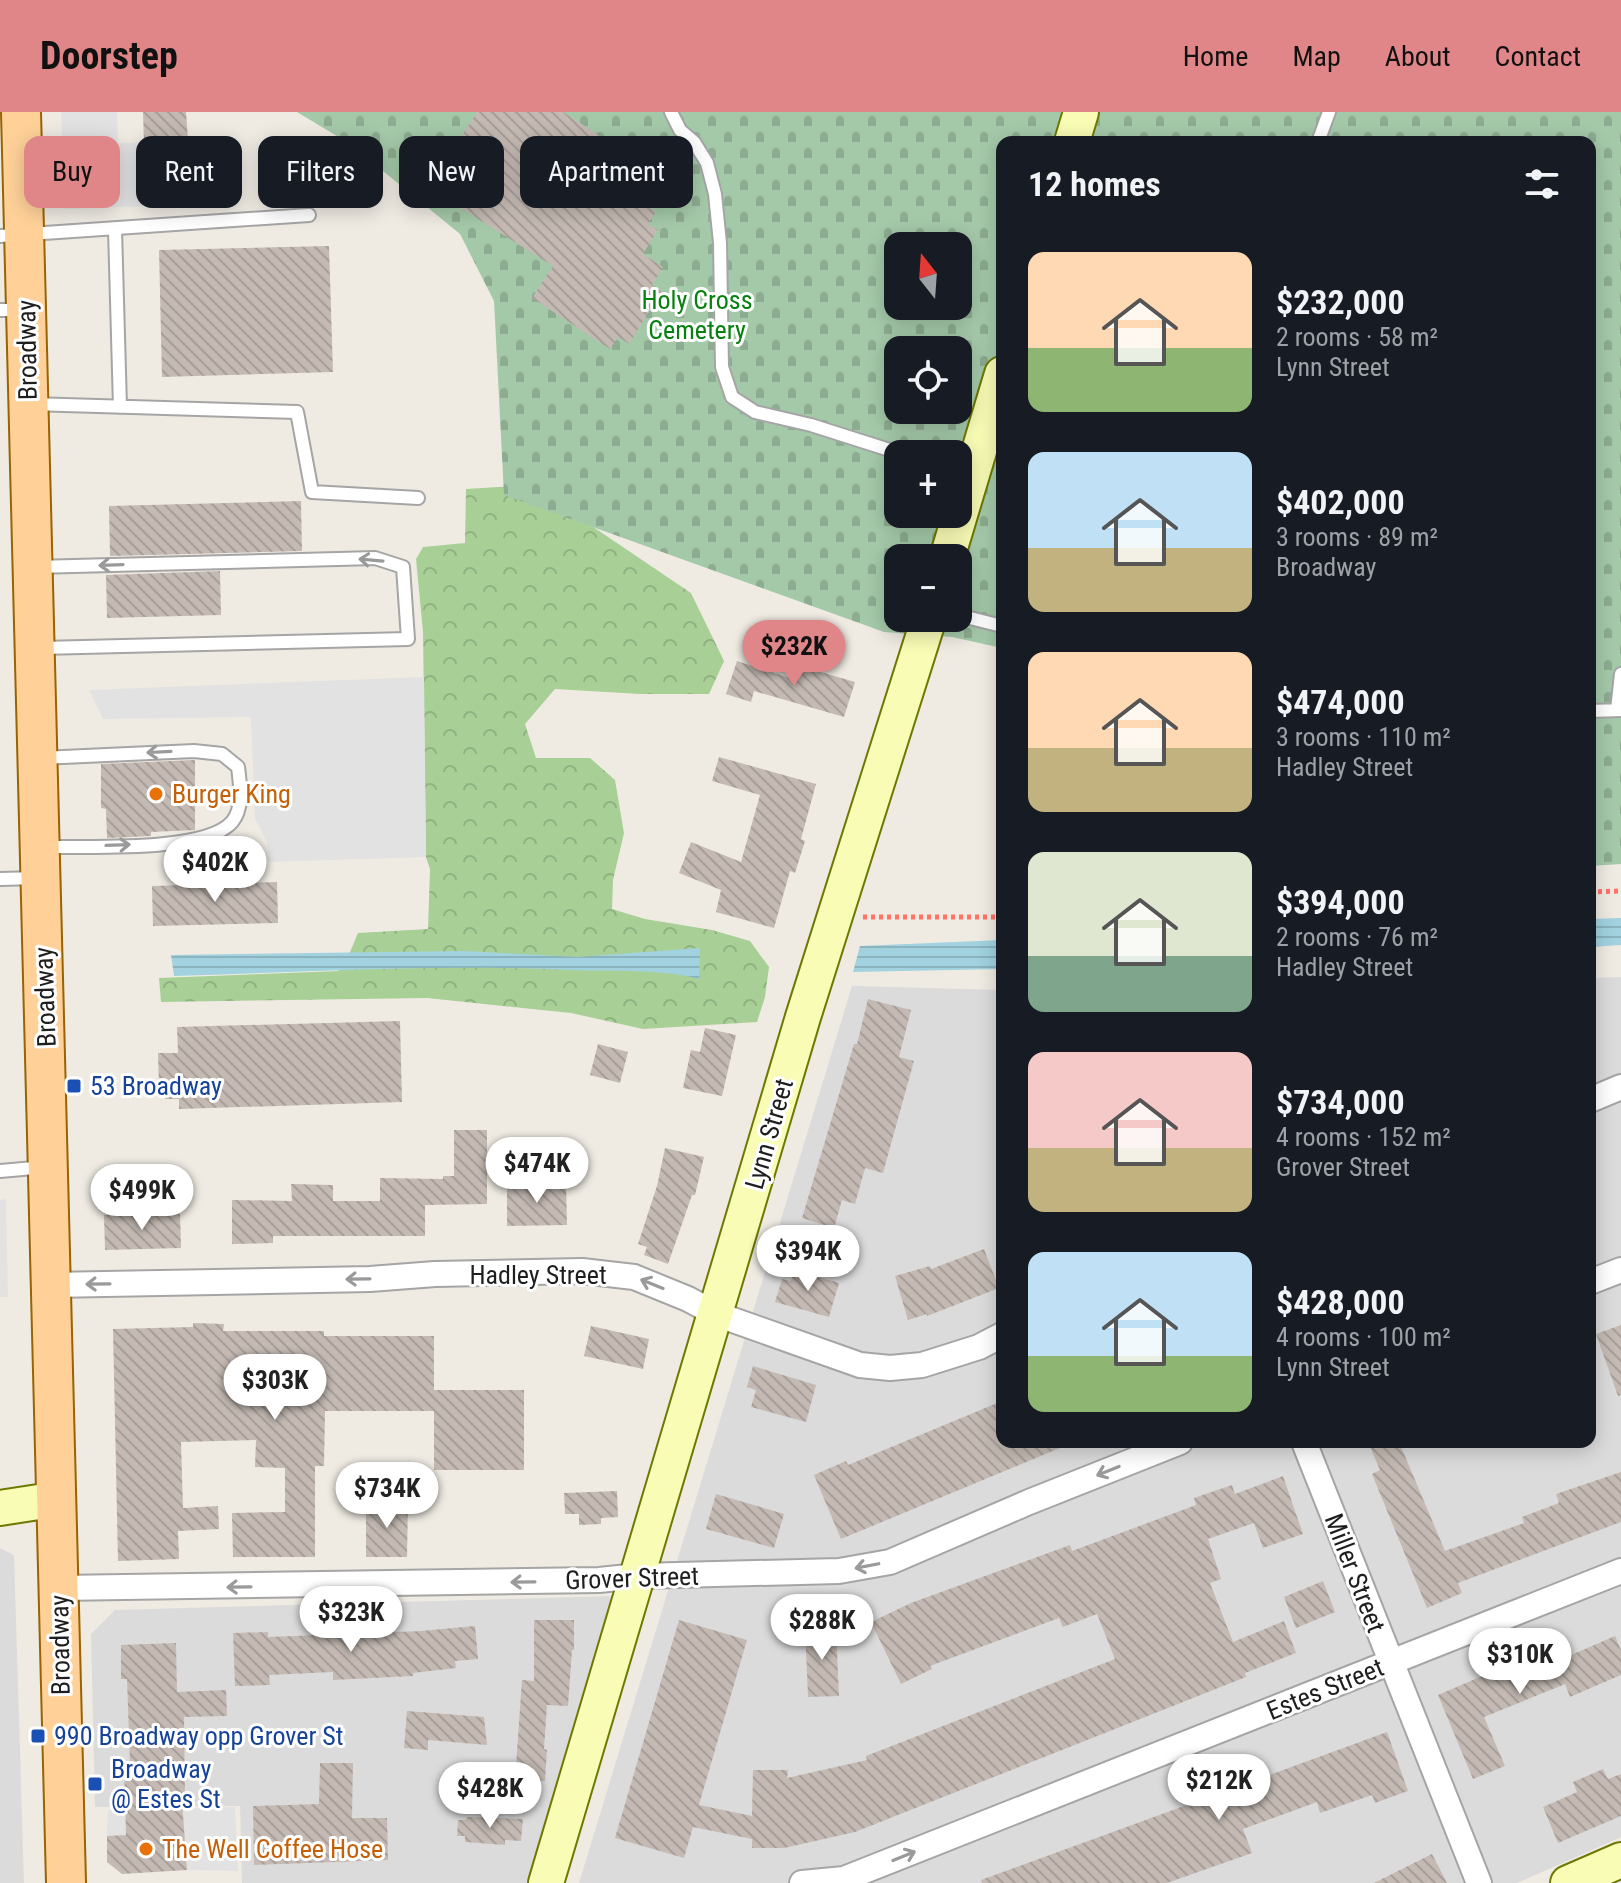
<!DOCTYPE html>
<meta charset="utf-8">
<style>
:root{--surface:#171b24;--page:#20242c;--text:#f1f3f6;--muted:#9ea1a6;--accent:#e08689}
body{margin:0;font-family:"Roboto Condensed",sans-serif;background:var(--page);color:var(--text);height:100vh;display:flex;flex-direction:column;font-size:30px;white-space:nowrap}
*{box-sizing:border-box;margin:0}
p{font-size:26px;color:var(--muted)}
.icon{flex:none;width:44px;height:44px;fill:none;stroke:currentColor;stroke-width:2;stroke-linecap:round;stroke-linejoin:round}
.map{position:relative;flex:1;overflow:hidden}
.sheet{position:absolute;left:996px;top:24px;width:600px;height:1312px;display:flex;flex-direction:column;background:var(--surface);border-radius:16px;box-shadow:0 4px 20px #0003}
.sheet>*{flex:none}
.top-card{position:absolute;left:24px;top:24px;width:760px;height:72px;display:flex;gap:16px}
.needle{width:52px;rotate:343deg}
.buttons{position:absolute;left:884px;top:120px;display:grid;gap:16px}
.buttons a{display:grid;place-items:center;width:88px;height:88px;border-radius:16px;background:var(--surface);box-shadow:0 4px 20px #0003;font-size:40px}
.price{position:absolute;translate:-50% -68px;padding:0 18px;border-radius:28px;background:#fff;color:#222;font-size:26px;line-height:52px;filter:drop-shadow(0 2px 4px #0008)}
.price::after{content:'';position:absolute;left:50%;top:48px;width:24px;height:18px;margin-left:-12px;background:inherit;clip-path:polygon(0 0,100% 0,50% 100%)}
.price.active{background:var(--accent);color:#111}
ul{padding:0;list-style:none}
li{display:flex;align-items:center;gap:24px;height:200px;padding:0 32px}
li span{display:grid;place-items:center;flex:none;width:224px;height:160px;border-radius:16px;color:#555}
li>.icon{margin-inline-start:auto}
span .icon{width:96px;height:96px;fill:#fffc;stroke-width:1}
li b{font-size:34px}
h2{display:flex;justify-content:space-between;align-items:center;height:96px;padding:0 32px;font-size:34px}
.tag{padding:0 28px;border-radius:16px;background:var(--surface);box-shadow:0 4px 20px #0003;font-size:28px;line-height:72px}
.tag.active{background:var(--accent);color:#111}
header{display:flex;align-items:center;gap:48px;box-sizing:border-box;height:112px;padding:0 40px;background:var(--accent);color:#111}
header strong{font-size:38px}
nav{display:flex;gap:44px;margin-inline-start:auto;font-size:28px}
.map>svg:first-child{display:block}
.residential{fill:#dcdbdb}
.forest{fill:url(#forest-crowns)}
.cemetery{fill:url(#cemetery-stones);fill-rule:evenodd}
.parking{fill:#e2e2e2}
.water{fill:url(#water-rules)}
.building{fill:url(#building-back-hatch)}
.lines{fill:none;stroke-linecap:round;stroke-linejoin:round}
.lane-casing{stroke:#a5a5a5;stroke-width:16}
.street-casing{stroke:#a5a5a5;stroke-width:28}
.secondary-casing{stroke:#6e7901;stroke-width:38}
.primary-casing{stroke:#986300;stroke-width:42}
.path{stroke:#ff7265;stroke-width:5;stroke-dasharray:4 4;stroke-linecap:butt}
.lane{stroke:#fff;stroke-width:12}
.street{stroke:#fff;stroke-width:24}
.secondary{stroke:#f9fcb5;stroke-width:34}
.primary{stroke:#ffd199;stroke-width:38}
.oneway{stroke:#9a9a9a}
.food-dot{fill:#e8710a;stroke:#fff;stroke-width:3}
.transit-dot{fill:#1a4fb4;stroke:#fff;stroke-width:3}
.labels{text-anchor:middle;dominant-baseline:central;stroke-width:6;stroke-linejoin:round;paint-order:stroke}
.park-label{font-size:26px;fill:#07810f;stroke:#fff}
.street-label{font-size:26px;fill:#1e1e1e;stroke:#fff}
.food-label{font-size:26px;fill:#c56008;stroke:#fff;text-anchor:start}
.transit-label{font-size:26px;fill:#164399;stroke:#fff;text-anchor:start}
</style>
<header>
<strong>Doorstep</strong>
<nav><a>Home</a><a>Map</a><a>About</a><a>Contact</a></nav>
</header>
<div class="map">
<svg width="1621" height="1771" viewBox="0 0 1621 1771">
<defs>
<pattern id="forest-crowns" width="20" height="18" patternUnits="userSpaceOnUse" patternTransform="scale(2)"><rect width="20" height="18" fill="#a8d096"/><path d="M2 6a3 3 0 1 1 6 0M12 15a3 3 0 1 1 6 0" fill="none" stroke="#90b281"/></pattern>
<pattern id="cemetery-stones" width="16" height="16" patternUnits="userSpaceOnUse" patternTransform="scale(2)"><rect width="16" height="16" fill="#a4c9a9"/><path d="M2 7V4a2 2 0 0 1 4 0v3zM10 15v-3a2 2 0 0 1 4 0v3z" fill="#8dac91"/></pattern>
<pattern id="water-rules" width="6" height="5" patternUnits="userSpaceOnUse" patternTransform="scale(2)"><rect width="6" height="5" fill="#a2d2df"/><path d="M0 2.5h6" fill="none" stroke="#8bb4bf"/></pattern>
<pattern id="building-back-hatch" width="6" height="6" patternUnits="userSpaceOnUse" patternTransform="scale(2)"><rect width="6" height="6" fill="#c4bab3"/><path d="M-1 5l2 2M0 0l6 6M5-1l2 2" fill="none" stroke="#a89f9a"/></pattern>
</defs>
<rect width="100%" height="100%" fill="#efebe3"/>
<path class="residential" d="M1621,865V1725L1517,1771H579L852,874L1002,878V1330H1590V866Z
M0,1436L14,1443L24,1771H0Z
M613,1484L527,1771H242L240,1694L95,1695L91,1522L115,1498Z"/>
<path class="forest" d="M531,373L691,481L724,549L709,582H640L555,577L525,612L536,646H590L615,668L624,721L613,768L612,797L645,807L712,818L750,829L769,855L765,885L757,910L643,917L571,901L427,886L161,890L159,866L338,859L350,840L358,821L428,817L430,757L426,745L423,520L416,447L423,435L465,431L466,377Z"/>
<path class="cemetery" d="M297,0H1621V752L1590,754V30H1002V536L952,525L884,520L504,383L494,189L460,122L350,32ZM898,134H958V194H898ZM898,238H958V298H898ZM898,342H958V402H898ZM898,446H958V506H898Z"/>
<path class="parking" d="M61,0H117L118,31L144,30L146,94L65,97Z
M424,565L426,745L268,750L267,730L255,707L251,605L103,607L89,578Z
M6,1087L8,1185H0V1088Z
M235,1695L238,1759L187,1758L184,1722L107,1724L108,1698Z"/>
<path class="water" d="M1621,806V833L1590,835V807Z
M1002,828V857L853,860L860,834Z
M700,836L699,867C657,856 615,860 572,858C439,852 306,860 174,864L171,843L464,839L577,845Z"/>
<path class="building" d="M143,0H186L188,28L144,31Z
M477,0H563L656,60L638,88L656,100L648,112L658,118L643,142L663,155L652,173L662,179L629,232L618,225L610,237L532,186L553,154L446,87L452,79L434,67Z
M329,134L333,260L162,265L159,138Z
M301,389L302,439L110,444L109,394Z
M220,459L221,503L107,506L106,463Z
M737,549L796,568L800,554L855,570L844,605L754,579L751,590L726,582Z
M719,645L816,672L801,727L805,729L795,761L790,759L774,816L716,800L721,778L679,761L691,730L741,750L760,683L712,669Z
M195,648V718L151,720V724L107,726L106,697L101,696V652Z
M277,770L278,811L153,814L152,774Z
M868,887L911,898L899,945L914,949L883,1061L865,1056L855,1092L842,1088L834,1116L802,1106L854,932H857Z
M400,909L402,990L179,997V987H165V976H159L158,941H178L177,915Z
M705,916L736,923L722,984L683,976L691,938L700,940Z
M598,932L628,940L620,971L590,963Z
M454,1018H487V1092L425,1093V1124H273V1131L232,1132V1088L292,1089L291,1072L333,1073V1089H380V1066L443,1067V1064H454Z
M665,1036L704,1045L695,1083H692L668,1152L644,1143L647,1135L638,1132L657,1074Z
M566,1071L567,1113L507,1114V1072Z
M180,1102L181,1136L105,1138L104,1103Z
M984,1137L999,1176L927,1204V1202L908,1208L895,1164L930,1154L931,1157Z
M794,1158L839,1171L829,1205L775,1190L782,1167L791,1169Z
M193,1211L224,1212L223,1219H324V1224H434V1278H524V1358H434V1299H325L324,1354H315V1445H233L232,1401L285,1400V1356L255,1355L256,1328L181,1330L183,1396L218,1394L219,1417L178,1419L179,1447L118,1449L113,1217L193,1215Z
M1621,1213V1283L1618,1284L1596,1222Z
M591,1214L649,1227L643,1257L584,1244Z
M753,1254L816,1273L806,1310L751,1295L756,1278L747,1275Z
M1002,1289V1330L1072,1331L841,1427L814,1363L846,1349L848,1353Z
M1368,1330H1399L1445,1439L1524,1411L1522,1405L1559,1391L1556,1382L1621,1360V1410L1458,1471L1462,1481L1427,1496L1372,1362L1380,1358Z
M1283,1364L1303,1422L1263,1436L1254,1411L1208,1427L1221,1467L1210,1471L1233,1530L1284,1509L1296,1541L1245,1561L1246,1565L855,1720L784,1736H752V1727L693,1715L684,1746L615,1726L679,1508L747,1528L699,1693L752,1704L753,1658H788L787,1666L867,1648L866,1644L1115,1547L1097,1502L1063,1515L1059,1506L930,1554L932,1557L901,1572L871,1510L911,1491L1070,1433L1072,1439L1196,1393L1194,1386L1232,1373L1235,1382Z
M617,1379L618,1405L601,1406V1412L579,1413V1402H565L564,1381Z
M716,1382L784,1402L774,1436L706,1417Z
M366,1390L408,1391L407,1445H366Z
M1323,1469L1335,1500L1296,1516L1284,1485Z
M534,1508H574V1538H572L568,1594L547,1593L544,1637L547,1638L545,1669L515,1667L522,1568L534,1569Z
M475,1514L478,1547L455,1549L456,1556L413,1561V1564L333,1568V1560L269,1563L270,1573L235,1574L233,1521L268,1520V1525L421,1519Z
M836,1515L839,1584L808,1585L805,1516Z
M1615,1524L1621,1538V1563L1570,1585L1565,1572L1484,1605L1505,1654L1473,1667L1438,1583L1535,1541L1541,1556Z
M176,1531L177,1580L226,1578L227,1604L184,1605L185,1689H182L187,1758L122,1762L107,1750V1724L126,1723L124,1651H130L127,1567H121V1533Z
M407,1599L484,1605L487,1633L428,1628V1638L404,1636Z
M1387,1620L1408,1679L1375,1691L1372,1683L1320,1701L1317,1690L1243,1717L1252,1741L1167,1771H982L981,1768Z
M320,1651H353L352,1706H387L388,1748L254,1753L253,1694L319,1692Z
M1603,1657L1608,1667L1621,1662V1704L1558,1731L1543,1695L1577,1680L1573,1670Z
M467,1705L523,1707L521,1729L505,1728V1733L465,1730V1724H457L458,1708H466Z
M1432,1742L1447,1771H1374Z"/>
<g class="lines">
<g class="lane-casing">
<path id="lane" d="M671,0L680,18L694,30L707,51L715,82L720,131L722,255L732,285L755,300L811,313L902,342
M1318,30L1329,0
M115,117L120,295
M0,124L309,103
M0,198H23
M31,292L297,300L312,380L418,386
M35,455L375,446L403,455L408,527L41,536
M958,503L1002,514
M1617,598L1621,562
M1590,599L1621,598
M41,646L194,639L222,642L238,655C240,672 244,696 232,710C205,741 85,734 43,735
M0,767L37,766
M0,1059L45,1055"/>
</g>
<g class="street-casing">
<path id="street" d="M1590,988L1621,975
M1590,1170L1621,1158
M51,1173L370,1167L435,1162L582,1159L634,1165L688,1187L716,1202L860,1253L890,1256L922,1253L979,1235L1002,1223
M1304,1330L1479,1771
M59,1476L599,1468L638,1464L839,1459L890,1450L1029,1390L1180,1330
M802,1771L844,1767L1621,1459"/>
</g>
<g class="secondary-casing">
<path id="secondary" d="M1072,30L1081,0
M947,446L1002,262
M0,1396L58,1387
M546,1771L803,905L929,506
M1568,1771L1621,1748"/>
</g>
<g class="primary-casing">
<path id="primary" d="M21,0L66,1771"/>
</g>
<path class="path" d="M1590,780L1621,779
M863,805H1002"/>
<use href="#lane" class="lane"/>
<use href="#street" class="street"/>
<use href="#secondary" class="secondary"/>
<use href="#primary" class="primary"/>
</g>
<defs><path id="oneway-shaft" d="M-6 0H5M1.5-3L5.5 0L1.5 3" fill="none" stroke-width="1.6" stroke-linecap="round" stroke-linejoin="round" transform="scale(2)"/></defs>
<g class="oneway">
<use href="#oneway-shaft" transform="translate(371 448) rotate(-175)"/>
<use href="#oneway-shaft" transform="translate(111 453) rotate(178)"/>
<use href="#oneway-shaft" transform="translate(159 640) rotate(177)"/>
<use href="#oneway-shaft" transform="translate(118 733) rotate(-2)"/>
<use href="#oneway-shaft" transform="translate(358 1167) rotate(179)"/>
<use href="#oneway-shaft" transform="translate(98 1172) rotate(179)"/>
<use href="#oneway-shaft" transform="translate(652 1172) rotate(-158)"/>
<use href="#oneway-shaft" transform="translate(1108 1359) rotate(158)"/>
<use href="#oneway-shaft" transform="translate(867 1454) rotate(169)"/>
<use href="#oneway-shaft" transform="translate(523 1470) rotate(179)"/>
<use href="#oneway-shaft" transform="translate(239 1475) rotate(179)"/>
<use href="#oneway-shaft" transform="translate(904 1744) rotate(-22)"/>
</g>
<g class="food-dot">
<circle cx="156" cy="682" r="8"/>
<circle cx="146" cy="1737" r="8"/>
</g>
<g class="transit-dot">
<rect x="66" y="966" width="16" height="16" rx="4"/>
<rect x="30" y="1616" width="16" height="16" rx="4"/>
<rect x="87" y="1664" width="16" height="16" rx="4"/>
</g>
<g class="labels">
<g class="park-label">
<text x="697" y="188">Holy Cross<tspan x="697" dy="30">Cemetery</tspan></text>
</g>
<g class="street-label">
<text transform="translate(27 238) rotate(-91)">Broadway</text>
<text transform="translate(45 885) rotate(-92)">Broadway</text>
<text transform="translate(769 1022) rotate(-74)">Lynn Street</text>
<text x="538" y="1163">Hadley Street</text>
<text transform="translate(1355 1461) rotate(69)">Miller Street</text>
<text transform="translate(632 1466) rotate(-2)">Grover Street</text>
<text transform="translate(60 1533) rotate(-91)">Broadway</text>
<text transform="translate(1325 1577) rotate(-22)">Estes Street</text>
</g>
<g class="food-label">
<text x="172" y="682">Burger King</text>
<text x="162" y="1737">The Well Coffee Hose</text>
</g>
<g class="transit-label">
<text x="90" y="974">53 Broadway</text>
<text x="54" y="1624">990 Broadway opp Grover St</text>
<text x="111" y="1657">Broadway<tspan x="111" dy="30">@ Estes St</tspan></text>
</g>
</g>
</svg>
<div class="buttons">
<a><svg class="needle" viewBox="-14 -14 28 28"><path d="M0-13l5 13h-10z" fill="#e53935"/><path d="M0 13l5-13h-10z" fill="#9ea1a6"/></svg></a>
<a><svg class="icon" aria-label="locate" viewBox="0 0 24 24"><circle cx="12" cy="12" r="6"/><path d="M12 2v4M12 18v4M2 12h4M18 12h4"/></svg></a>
<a>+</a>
<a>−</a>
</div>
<b class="price active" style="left:794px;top:576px">$232K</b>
<b class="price" style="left:215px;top:792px">$402K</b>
<b class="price" style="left:537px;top:1093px">$474K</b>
<b class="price" style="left:142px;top:1120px">$499K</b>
<b class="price" style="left:808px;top:1181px">$394K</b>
<b class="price" style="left:275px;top:1310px">$303K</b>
<b class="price" style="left:387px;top:1418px">$734K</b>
<b class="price" style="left:351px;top:1542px">$323K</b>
<b class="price" style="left:822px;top:1550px">$288K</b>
<b class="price" style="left:1520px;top:1584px">$310K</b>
<b class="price" style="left:1219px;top:1710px">$212K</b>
<b class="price" style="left:490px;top:1718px">$428K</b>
<div class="top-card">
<a class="tag active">Buy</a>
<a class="tag">Rent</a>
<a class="tag">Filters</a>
<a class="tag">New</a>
<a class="tag">Apartment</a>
</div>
<section class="sheet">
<h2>12 homes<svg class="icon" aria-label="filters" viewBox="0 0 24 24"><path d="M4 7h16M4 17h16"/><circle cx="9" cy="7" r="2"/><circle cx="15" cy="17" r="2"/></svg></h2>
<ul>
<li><span style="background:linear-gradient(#ffd9b3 60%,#8fb573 0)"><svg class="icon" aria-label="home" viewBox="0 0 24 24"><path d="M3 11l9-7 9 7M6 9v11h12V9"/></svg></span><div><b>$232,000</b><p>2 rooms · 58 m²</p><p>Lynn Street</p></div></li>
<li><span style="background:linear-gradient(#bfe0f5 60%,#c2b280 0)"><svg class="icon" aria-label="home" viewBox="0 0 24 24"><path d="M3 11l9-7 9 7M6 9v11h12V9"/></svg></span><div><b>$402,000</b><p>3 rooms · 89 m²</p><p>Broadway</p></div></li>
<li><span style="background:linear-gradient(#ffd9b3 60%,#c2b280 0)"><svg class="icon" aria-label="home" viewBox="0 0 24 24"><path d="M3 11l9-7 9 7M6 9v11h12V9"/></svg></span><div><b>$474,000</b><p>3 rooms · 110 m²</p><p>Hadley Street</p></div></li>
<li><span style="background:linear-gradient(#dfe7d0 65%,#7fa58c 0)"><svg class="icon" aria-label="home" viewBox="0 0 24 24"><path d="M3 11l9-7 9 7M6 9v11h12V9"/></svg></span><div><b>$394,000</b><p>2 rooms · 76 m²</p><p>Hadley Street</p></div></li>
<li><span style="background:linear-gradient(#f6c9c9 60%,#c2b280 0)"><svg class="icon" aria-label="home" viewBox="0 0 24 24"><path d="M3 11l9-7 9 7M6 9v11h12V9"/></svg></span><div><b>$734,000</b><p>4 rooms · 152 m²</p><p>Grover Street</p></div></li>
<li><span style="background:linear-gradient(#bfe0f5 65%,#8fb573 0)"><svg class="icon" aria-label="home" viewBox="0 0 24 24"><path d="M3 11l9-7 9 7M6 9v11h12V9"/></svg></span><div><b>$428,000</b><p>4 rooms · 100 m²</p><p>Lynn Street</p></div></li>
</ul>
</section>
</div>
